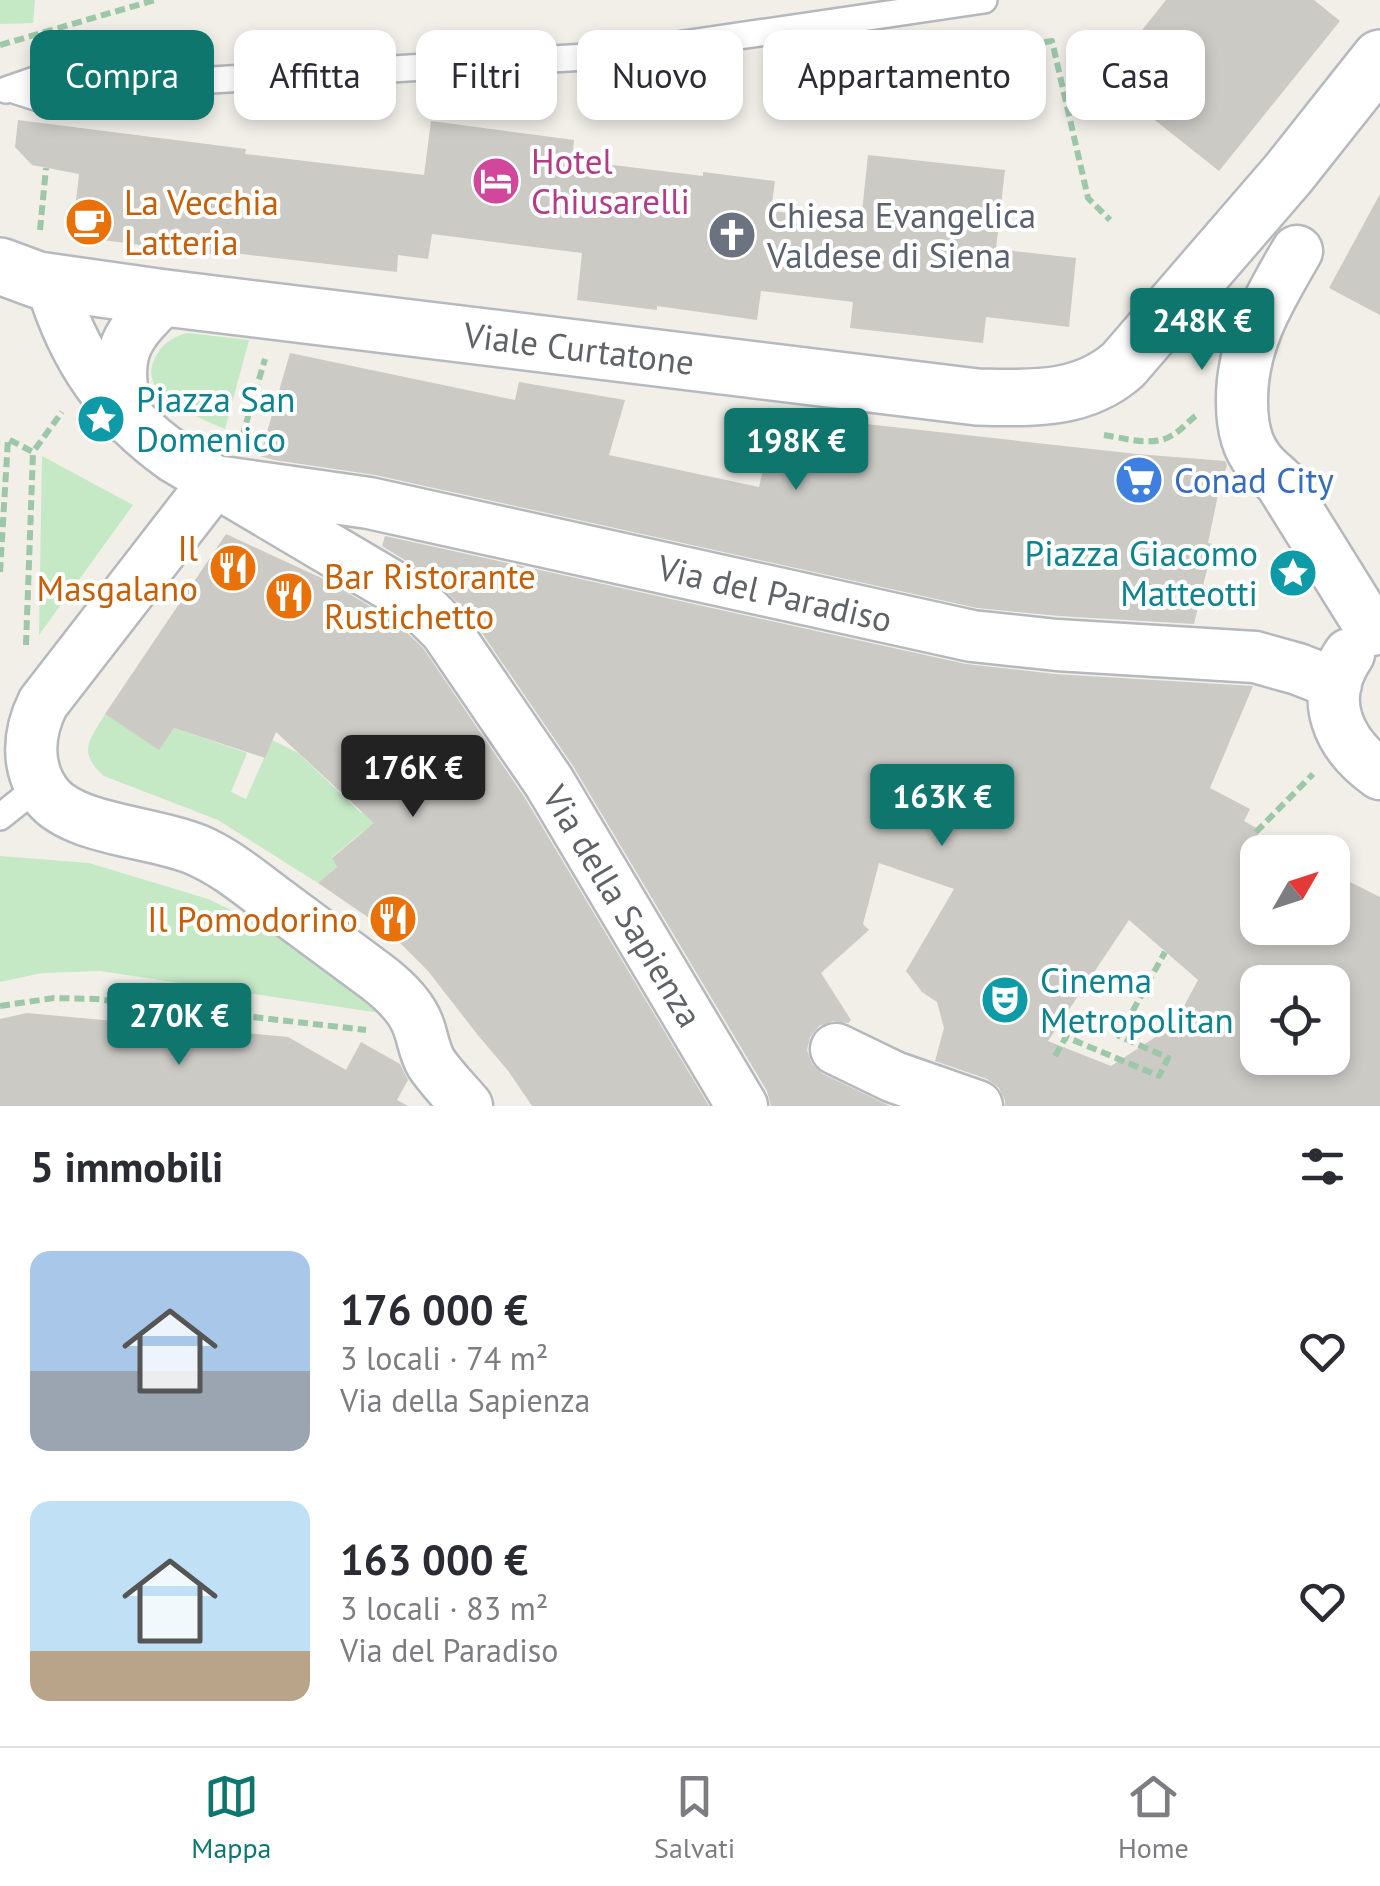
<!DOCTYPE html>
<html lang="it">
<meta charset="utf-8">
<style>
:root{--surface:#fff;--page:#f7f7f7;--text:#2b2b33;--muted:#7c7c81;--line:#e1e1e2;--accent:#0f766e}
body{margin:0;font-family:"PT Sans",sans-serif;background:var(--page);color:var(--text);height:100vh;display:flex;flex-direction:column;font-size:38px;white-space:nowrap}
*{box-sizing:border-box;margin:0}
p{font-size:32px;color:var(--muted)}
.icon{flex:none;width:55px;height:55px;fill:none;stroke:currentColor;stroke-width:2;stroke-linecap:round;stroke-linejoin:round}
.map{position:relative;height:1106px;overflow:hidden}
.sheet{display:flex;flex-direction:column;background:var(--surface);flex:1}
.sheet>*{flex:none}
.guide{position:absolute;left:30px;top:30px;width:1320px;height:90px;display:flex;gap:20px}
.needle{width:65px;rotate:51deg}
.tools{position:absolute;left:1240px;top:835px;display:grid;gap:20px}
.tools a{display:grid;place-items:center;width:110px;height:110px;border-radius:20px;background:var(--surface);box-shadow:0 5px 15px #0003;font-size:50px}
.price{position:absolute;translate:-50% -85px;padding:0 22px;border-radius:10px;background:var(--accent);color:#fff;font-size:32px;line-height:65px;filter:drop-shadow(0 2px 5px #0008)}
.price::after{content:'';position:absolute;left:50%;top:60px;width:30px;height:22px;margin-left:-15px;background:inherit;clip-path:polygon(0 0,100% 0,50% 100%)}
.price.active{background:#222;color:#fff}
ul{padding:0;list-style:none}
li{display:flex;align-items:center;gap:30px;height:250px;padding:0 30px}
li span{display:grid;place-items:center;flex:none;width:280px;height:200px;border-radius:20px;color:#555}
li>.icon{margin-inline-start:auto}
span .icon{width:120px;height:120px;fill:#fffc;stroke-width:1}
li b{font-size:42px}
h2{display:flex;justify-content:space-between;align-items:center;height:120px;padding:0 30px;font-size:42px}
.pill{padding:0 35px;border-radius:20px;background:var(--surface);box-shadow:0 5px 15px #0003;font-size:35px;line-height:90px}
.pill.active{background:var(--accent);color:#fff}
.dock{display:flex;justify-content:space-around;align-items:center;height:140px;border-top:2px solid var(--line);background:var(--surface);font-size:28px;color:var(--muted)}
.dock a{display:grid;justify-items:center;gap:5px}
.dock .active{color:var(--accent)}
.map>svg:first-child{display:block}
.green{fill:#c5e8c5}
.building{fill:#cccac5;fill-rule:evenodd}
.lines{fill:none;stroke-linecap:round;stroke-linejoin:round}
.lane-casing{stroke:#b5b8bc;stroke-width:30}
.street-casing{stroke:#b5b8bc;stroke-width:55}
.secondary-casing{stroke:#b6babf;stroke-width:60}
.path{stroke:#9cc7a9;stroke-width:6;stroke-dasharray:10 5;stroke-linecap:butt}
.lane{stroke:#fff;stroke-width:25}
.street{stroke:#fff;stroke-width:50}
.secondary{stroke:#fff;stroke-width:55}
.labels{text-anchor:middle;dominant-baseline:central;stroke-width:8;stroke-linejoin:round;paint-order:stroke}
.hotel-label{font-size:35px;fill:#b23c85;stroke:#fff;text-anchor:start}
.food-label{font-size:35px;fill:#c56008;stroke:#fff;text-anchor:start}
.worship-label{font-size:35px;fill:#5b616d;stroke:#fff;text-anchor:start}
.street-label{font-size:35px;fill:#5f6368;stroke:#fff}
.culture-label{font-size:35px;fill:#0d838f;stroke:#fff;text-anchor:start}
.shop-label{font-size:35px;fill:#366cbe;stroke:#fff;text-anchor:start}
</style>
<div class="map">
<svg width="1380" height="1106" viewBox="0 0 1380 1106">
<rect width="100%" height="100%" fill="#f1efe8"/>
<path class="green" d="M0,0H35L33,23L0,24Z
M188,333L249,340L225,429C200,417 133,397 156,356C163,343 174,336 188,333Z
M42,456L133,505L39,635Z
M105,714L159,749L174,728L247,753L231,792L246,799L272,740L298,753L361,813L372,801L386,821L361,833L332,857L337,867L318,883L218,820L104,776C77,752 89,741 105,714Z
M0,856L89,863L208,899L261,924L309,953L400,1016L100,971L42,973L0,982Z"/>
<path class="building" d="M1166,0H1314L1340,21L1219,171L1103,79Z
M18,120L246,149L245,154L424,175L431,121L574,140L572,160L703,176V172L775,181L771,211L861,221L868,155L1005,170L996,249L1076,258L1069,327L986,317L983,343L850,328L853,302L761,291L757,320L657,306V310L577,300L582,253L432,234L428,259L398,255L397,272L233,253L232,257L72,236L79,174L32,165L15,147Z
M1380,194V315L1329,288Z
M290,353L515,400L519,382L625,400L609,455L759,487L775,414L1137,454L1225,461L1227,465L1219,490L1208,543L1213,544L1194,624L1059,616L977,608L375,475L274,460L260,456Z
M226,534L330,582L396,622L423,648L525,798L709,1106H532L509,1072L477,1034L428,971L388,931L318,883L337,867L332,858L374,823L276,732L265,758L174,728L159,750L105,714Z
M385,536L966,664L1055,674L1253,686L1210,788L1250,809L1244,821L1258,829V928H1332V873L1380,897V1106H1005V1100L999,1088L987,1079L935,1061L944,1028L937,1002L922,992L906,971L954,889L879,863L863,924L869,930L821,973L851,1020L848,1023L833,1021L819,1026L810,1037L807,1050L812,1064L823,1074L890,1106H771L767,1091L573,766L469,614L429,575L382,546ZM1129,920L1198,980L1174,1025L1111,1066L1048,1041ZM1258,982H1332V1058H1258Z
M27,1013L288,1037L346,1070L361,1042L400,1064L408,1080L397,1100L408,1106H0V1019Z"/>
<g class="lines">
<g class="lane-casing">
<path id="lane" d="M11,89L54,103L151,99L196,81L602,56L984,0
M6,90L58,72L154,69L196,81
M0,817L40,785"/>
</g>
<g class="street-casing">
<path id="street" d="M1297,251C1269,299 1241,345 1242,402C1242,422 1245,444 1258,460C1264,469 1273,475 1280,482L1372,630
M51,282C73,357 111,412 174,457L414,599L445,630L549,782L742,1106
M126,418C116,355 118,342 165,298
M215,481L369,503L972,636L1057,645L1255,657L1298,669L1336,684
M215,481L43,703C28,733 25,769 48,797C75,830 156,832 197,850C225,862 249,882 273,900C308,926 343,952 377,977C394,990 411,1006 418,1025C423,1038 424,1051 431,1063C441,1078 455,1092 467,1106
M1349,654C1317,700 1339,745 1380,774
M836,1049L894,1077L977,1106"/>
</g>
<g class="secondary-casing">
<path id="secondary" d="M0,266L38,280L165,298L977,397C1028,398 1081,402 1123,365L1288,174L1380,58"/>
</g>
<path class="path" d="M959,40L979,53L1052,41L1088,198L1110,220
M0,45L155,0
M40,230L46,168
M1104,435C1124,438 1152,447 1171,436C1181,431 1188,421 1197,415
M242,437L265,359
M0,572L8,439L33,452L62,412
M26,645L33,452
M1256,832L1313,774
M0,1006L54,998L96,999L366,1030
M1055,1056L1066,1037L1159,1076L1168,1058L1119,1036L1165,952"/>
<use href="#lane" class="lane"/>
<use href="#street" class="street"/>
<use href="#secondary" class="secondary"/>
</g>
<defs>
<g id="hotel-disc" transform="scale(2.5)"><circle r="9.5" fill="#d1479c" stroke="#fff"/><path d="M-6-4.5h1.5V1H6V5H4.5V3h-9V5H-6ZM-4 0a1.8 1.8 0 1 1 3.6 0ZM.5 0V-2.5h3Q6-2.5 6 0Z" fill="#fff"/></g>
<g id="cafe-disc" transform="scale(2.5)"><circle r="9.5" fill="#e8710a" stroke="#fff"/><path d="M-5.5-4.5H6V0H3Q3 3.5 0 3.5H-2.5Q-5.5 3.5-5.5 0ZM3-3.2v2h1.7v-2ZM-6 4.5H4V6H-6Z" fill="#fff"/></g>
<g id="church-disc" transform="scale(2.5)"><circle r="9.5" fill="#6b7280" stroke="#fff"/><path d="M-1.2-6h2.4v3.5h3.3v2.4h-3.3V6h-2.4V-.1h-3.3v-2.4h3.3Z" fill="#fff"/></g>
<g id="sight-disc" transform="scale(2.5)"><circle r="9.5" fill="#0f9aa8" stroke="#fff"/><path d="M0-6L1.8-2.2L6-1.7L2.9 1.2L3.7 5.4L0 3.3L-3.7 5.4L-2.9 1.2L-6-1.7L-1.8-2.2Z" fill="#fff"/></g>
<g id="supermarket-disc" transform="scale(2.5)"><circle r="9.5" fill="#3f7fe0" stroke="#fff"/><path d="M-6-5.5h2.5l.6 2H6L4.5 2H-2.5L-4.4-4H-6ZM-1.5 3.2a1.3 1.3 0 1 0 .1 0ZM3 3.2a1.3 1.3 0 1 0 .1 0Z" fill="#fff"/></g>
<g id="restaurant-disc" transform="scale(2.5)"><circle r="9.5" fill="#e8710a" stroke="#fff"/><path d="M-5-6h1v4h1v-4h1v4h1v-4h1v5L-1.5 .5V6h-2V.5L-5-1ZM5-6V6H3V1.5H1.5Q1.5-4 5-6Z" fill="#fff"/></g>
<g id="theatre-disc" transform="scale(2.5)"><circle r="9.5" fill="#0f9aa8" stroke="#fff"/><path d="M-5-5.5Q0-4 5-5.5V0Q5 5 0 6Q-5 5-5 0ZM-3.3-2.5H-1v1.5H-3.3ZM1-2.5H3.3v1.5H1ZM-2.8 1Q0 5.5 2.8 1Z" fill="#fff"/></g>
</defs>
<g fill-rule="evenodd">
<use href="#hotel-disc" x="496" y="181"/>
<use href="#cafe-disc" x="89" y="222"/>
<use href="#church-disc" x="732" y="235"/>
<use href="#sight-disc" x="101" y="419"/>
<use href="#supermarket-disc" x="1139" y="480"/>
<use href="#restaurant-disc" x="233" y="568"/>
<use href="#sight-disc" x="1293" y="573"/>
<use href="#restaurant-disc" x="289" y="596"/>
<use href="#restaurant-disc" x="393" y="919"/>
<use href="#theatre-disc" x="1005" y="1000"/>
</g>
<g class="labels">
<g class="hotel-label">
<text x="531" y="161">Hotel<tspan x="531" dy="40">Chiusarelli</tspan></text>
</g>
<g class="food-label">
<text x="124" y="202">La Vecchia<tspan x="124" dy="40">Latteria</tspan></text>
<text x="198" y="548" text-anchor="end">Il<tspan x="198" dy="40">Masgalano</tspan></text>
<text x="324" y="576">Bar Ristorante<tspan x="324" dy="40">Rustichetto</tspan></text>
<text x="358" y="919" text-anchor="end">Il Pomodorino</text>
</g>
<g class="worship-label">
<text x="767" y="215">Chiesa Evangelica<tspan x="767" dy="40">Valdese di Siena</tspan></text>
</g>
<g class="street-label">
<text transform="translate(579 348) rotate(7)">Viale Curtatone</text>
<text transform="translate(775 593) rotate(13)">Via del Paradiso</text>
<text transform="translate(623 906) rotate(59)">Via della Sapienza</text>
</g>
<g class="culture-label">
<text x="136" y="399">Piazza San<tspan x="136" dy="40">Domenico</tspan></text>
<text x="1258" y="553" text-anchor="end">Piazza Giacomo<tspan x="1258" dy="40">Matteotti</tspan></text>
<text x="1040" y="980">Cinema<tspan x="1040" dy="40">Metropolitan</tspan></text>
</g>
<g class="shop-label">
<text x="1174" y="480">Conad City</text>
</g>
</g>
</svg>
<div class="tools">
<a><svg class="needle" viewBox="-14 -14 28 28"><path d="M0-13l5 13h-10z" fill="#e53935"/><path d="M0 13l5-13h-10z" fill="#7c7c81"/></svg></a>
<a><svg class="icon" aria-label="locate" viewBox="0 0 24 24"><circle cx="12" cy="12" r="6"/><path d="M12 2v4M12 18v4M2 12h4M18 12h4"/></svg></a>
</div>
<b class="price" style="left:1202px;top:373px">248K €</b>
<b class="price" style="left:796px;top:493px">198K €</b>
<b class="price active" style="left:413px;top:820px">176K €</b>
<b class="price" style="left:942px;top:849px">163K €</b>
<b class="price" style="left:179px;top:1068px">270K €</b>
<div class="guide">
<a class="pill active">Compra</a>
<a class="pill">Affitta</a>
<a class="pill">Filtri</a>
<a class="pill">Nuovo</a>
<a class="pill">Appartamento</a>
<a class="pill">Casa</a>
</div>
</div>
<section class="sheet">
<h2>5 immobili<svg class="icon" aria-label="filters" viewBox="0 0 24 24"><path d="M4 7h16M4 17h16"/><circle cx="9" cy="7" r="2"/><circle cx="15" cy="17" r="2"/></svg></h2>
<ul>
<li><span style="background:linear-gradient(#a9c7e8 60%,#9aa5b1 0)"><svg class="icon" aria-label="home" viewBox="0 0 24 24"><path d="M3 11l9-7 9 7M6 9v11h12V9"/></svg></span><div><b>176 000 €</b><p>3 locali · 74 m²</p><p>Via della Sapienza</p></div><svg class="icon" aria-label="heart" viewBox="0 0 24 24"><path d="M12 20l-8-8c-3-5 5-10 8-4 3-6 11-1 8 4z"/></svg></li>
<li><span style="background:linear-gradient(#bfe0f5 75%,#b9a48a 0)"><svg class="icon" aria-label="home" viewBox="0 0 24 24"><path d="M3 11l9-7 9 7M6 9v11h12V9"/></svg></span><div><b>163 000 €</b><p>3 locali · 83 m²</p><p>Via del Paradiso</p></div><svg class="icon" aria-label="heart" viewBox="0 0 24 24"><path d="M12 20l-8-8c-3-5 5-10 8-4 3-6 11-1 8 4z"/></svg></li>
</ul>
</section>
<nav class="dock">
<a class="active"><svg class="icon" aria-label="map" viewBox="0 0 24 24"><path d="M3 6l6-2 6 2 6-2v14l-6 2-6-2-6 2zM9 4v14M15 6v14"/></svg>Mappa</a>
<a><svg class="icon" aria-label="saved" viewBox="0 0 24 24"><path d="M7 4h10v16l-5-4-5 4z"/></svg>Salvati</a>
<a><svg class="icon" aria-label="home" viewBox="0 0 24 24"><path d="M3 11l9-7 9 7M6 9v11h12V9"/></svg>Home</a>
</nav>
